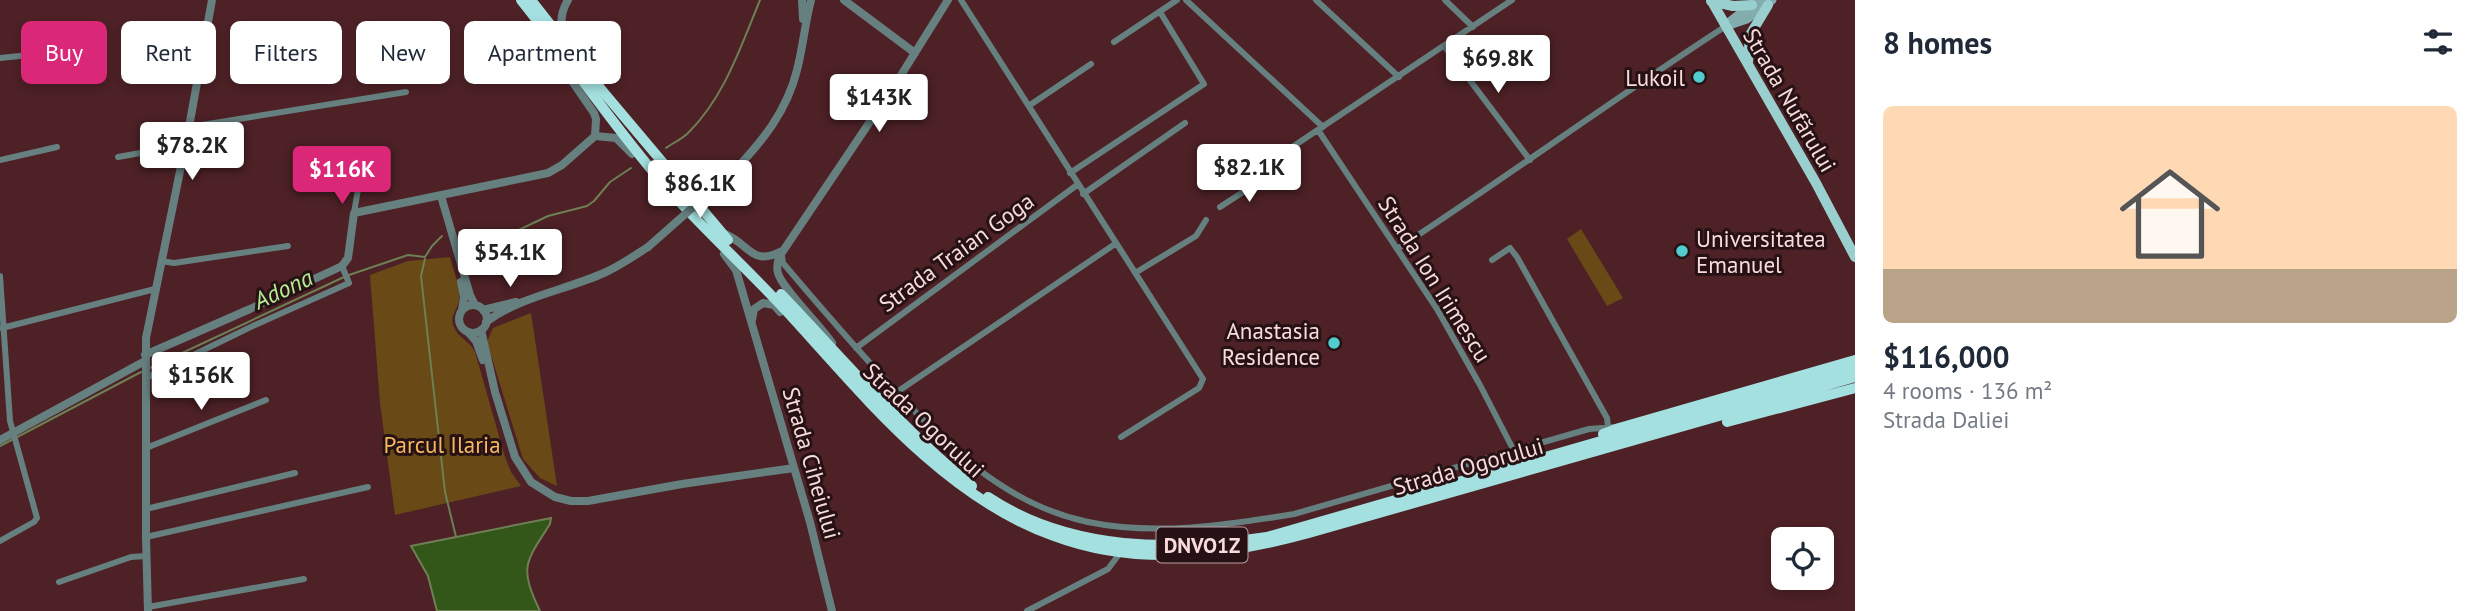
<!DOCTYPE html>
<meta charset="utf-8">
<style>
:root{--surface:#fff;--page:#f6f6f7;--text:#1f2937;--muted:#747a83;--line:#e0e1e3;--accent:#db2777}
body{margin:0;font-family:"PT Sans",sans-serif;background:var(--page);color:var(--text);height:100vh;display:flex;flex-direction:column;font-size:26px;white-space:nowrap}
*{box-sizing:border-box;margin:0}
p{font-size:23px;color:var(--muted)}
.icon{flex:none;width:38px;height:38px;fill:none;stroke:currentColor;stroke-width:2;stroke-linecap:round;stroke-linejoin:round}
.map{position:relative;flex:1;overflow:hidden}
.sheet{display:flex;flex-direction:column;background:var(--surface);width:630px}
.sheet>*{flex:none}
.hud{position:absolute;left:21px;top:21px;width:665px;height:63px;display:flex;gap:14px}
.tools{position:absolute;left:1771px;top:527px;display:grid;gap:14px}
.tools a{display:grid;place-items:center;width:63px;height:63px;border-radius:10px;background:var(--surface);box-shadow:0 4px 10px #0003;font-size:35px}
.price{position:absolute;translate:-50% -60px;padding:0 16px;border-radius:7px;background:#fff;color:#222;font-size:23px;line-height:46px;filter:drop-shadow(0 2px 4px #0008)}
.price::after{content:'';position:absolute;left:50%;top:42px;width:21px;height:16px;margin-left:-10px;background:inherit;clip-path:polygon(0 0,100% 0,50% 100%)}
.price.current{background:var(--accent);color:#fff}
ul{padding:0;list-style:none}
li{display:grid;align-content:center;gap:14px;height:371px;padding:0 28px}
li+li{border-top:2px solid var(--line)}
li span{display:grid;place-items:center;height:217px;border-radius:10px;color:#555}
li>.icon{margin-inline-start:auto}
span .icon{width:126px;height:126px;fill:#fffc;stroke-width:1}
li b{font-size:30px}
h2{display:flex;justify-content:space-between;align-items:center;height:84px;padding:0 28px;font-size:30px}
.chip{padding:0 24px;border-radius:10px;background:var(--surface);box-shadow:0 4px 10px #0003;font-size:24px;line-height:63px}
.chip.current{background:var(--accent);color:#fff}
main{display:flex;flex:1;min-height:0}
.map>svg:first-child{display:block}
.green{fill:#694915}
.water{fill:#335719;stroke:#6e7f54;stroke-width:2}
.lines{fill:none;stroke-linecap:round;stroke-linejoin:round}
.stream{stroke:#6e7f54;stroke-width:2}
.minor{stroke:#668080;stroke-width:6}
.tertiary{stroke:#668080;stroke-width:8}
.secondary{stroke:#83adad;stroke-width:9}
.primary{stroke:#99d0cf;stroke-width:10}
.trunk{stroke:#a3e0df;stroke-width:10}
.tertiary-bridge{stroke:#668080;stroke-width:8}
.poi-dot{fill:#52cdcd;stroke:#261214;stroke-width:2.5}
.labels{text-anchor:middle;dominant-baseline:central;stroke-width:6;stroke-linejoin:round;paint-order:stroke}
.shield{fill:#261214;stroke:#ba9fa0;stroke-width:2}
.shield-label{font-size:21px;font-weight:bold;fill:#f9dbdc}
.poi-label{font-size:23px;fill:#f9dbdc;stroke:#261214;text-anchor:end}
.street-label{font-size:23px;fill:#f9dbdc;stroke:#261214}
.park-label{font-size:23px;fill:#f7b95e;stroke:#261214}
.water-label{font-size:24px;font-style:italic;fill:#b4ed94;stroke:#261214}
</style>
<main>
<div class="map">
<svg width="1855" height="611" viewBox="0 0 1855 611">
<rect width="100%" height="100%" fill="#4d2126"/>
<path class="green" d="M1581,229L1623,298L1607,306L1567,239Z
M450,257C453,269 461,287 459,301C457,310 449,317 454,327C458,338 470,341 475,352L505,457L511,472L521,486L395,515L380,403L370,275L408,261Z
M531,313L557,486L540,478L523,459L487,342L493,328Z"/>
<path class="water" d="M551,518L550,524C525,563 519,567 540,611H437L428,576L411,546Z"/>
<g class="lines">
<path class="stream" d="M666,148C673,143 682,139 688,133C724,98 741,46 760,0
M459,232L489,239L506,236L548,216L587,206L594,201L610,182L631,168
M425,259L421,276L445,492L456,537
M349,275L408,255L425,257L432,246L442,236
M150,368L344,277
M0,446L141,372"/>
<path class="minor" d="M961,0L1203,379L1199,388L1121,437
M1186,0L1323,127
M1316,0L1399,77
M1445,0L1473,27
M1114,42L1177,0
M1444,46L1530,160
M0,58L87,49
M1030,105L1091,64
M189,127L406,92
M1318,130L1437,309L1480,385L1514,451
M118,157L185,145
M0,160L57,147
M1258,170L1512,0
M1070,173L1204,84L1160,12
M1083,194L1185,123
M1220,207L1263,179
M354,213L363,160
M1397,249C1508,176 1615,98 1726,26
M782,256L783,263C816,302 849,341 884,378C941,441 1002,504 1088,522C1155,536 1228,525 1294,514L1589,429L1615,427
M1492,260L1510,248L1517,257L1607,418L1608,426
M161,261L174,263L288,246
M1135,273L1196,236L1206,220
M0,276L10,421L37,518L34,522L0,541
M2,328L155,289
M856,348L1077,185
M146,378L255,325L349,283L342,266
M897,392L1115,244
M146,448L266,400
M146,509L295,473
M146,537L368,487
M59,582L131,557L146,556
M148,607L304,579
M1027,611L1108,569L1120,553"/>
<path class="tertiary" d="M568,0C559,15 559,29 569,43
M802,0L803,19
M844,0L915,53
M535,23L547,45L594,113L596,119L595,136
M734,171C762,142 787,111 797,70C803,47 805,23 811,0
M441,196L470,295L475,305
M725,234C750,244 751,267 782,251
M724,254L736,270L810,522L832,611
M461,282L464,297L462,310
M459 319a14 14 0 1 1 28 0a14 14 0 1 1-28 0Z
M483,310L516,302
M752,320L754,309L763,303L774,305L780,312
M486,322C521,296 567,290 606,272C621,265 634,256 648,247
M481,330L495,392L515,457L531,482L555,497L571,501H588L682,484L794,468
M468,332L476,341L483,360
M832,343C821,326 781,287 778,273C776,267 778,262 779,257L898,80L948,0
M145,355L250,309L342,266L348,258L354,213L548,173L562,165L595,136L616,138L632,154
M0,440L145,361
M148,611L146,537V338L189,127L212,0"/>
<path class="secondary" d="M1727,24L1746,9L1764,0
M1726,26L1747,19L1772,0"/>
<path class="primary" d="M1711,0L1816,183L1855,257
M1711,1L1733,6L1752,5
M1748,62L1750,35L1768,5"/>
<path class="trunk" d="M521,0C571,62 615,129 667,188C706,232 750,271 789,314C865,397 944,497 1054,536C1137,567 1225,556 1309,533L1855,377
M531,0L605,94L728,240
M781,294C843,359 902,429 972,486
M1727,422L1855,388
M1603,434L1619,428L1855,360
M988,497C1071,552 1173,551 1267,537L1855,368"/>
<path class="tertiary-bridge" d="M648,247L734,171"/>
</g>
<g class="poi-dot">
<circle cx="1699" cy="77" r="7"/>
<circle cx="1682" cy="251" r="7"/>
<circle cx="1334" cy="343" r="7"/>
</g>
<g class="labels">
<rect class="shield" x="1156.5" y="527.5" width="91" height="35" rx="5"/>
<g class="shield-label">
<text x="1202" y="545">DNVO1Z</text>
</g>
<g class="poi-label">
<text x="1685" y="77">Lukoil</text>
<text x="1696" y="238" text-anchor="start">Universitatea<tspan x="1696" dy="26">Emanuel</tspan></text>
<text x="1320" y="330">Anastasia<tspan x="1320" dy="26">Residence</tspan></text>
</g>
<g class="street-label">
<text transform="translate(1790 100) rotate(60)">Strada Nufărului</text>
<text transform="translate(956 252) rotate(-36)">Strada Traian Goga</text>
<text transform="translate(1435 279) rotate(58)">Strada Ion Irimescu</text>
<text transform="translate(924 420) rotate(43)">Strada Ogorului</text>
<text transform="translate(812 463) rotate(74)">Strada Ciheiului</text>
<text transform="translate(1468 466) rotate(-16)">Strada Ogorului</text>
</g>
<g class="park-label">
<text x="442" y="444">Parcul Ilaria</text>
</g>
<g class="water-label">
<text transform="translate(283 289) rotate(-25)">Adona</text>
</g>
</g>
</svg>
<div class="tools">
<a><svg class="icon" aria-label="locate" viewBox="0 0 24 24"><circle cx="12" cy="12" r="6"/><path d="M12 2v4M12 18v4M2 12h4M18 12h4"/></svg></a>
</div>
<b class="price" style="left:1498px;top:95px">$69.8K</b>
<b class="price" style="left:879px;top:134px">$143K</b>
<b class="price" style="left:192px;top:182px">$78.2K</b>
<b class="price" style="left:1249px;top:204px">$82.1K</b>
<b class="price current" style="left:342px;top:206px">$116K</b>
<b class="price" style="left:700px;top:220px">$86.1K</b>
<b class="price" style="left:510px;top:289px">$54.1K</b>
<b class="price" style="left:201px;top:412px">$156K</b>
<div class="hud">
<a class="chip current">Buy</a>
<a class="chip">Rent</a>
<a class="chip">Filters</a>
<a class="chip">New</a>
<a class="chip">Apartment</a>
</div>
</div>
<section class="sheet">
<h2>8 homes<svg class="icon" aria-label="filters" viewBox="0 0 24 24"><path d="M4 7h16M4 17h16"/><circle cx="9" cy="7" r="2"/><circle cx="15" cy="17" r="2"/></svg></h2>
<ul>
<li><span style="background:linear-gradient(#ffd9b3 75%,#b9a48a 0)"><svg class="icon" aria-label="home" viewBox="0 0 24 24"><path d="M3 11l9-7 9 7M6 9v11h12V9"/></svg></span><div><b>$116,000</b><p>4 rooms · 136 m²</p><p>Strada Daliei</p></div></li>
</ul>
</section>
</main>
